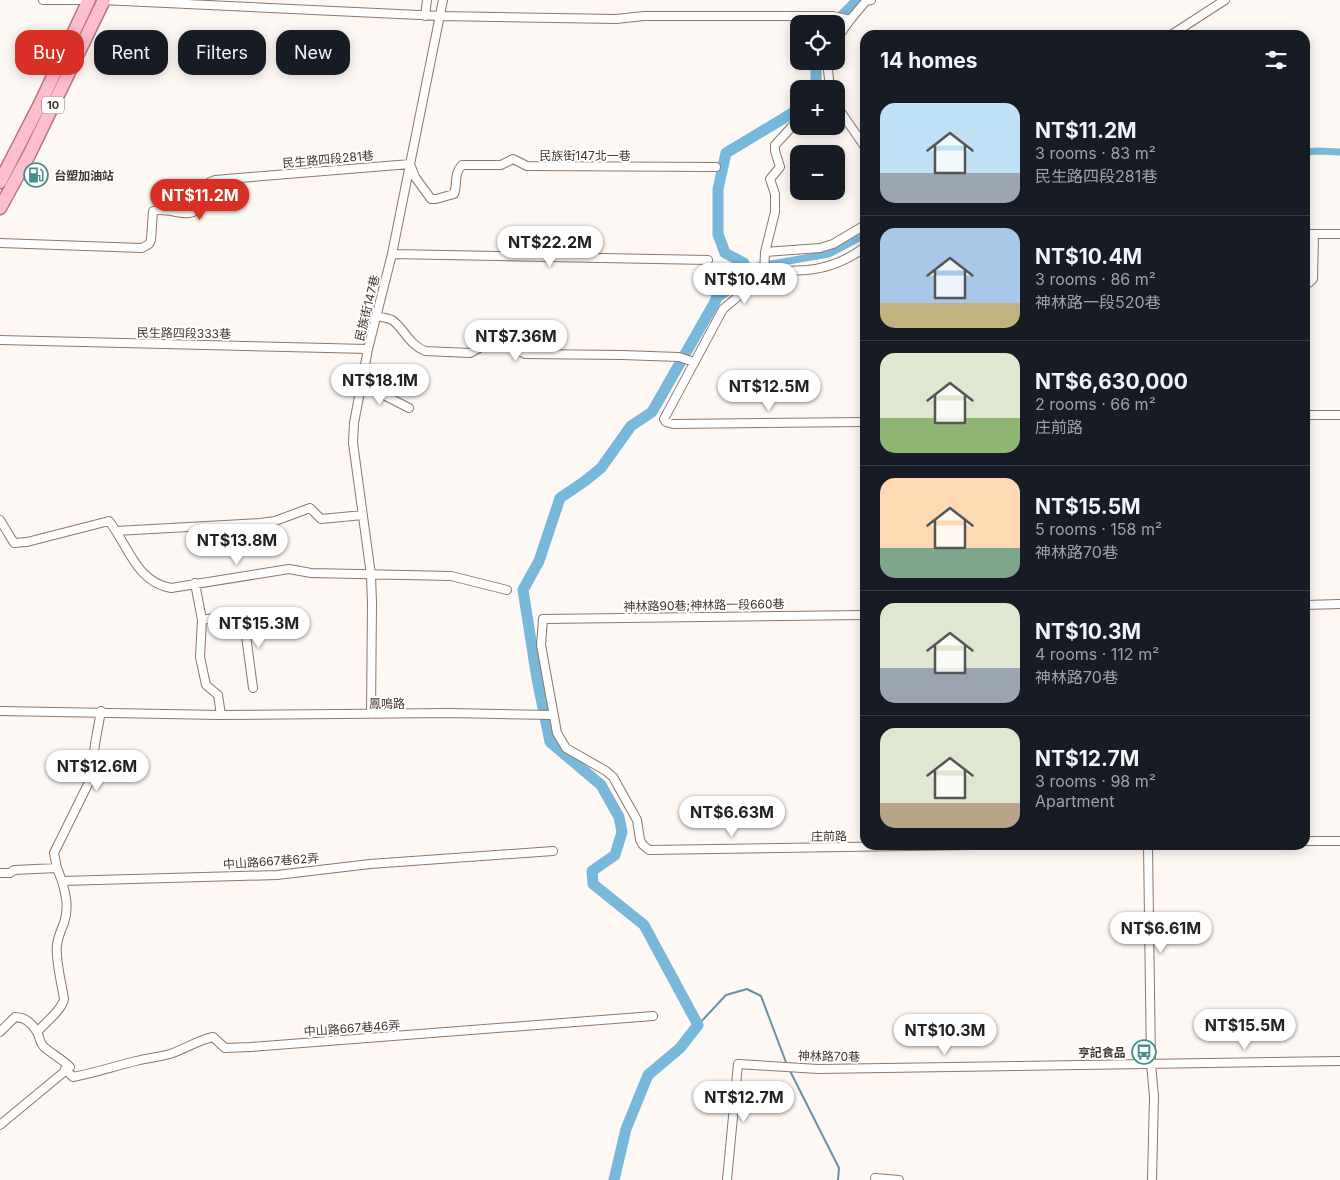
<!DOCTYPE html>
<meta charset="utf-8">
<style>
:root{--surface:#171b24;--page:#242831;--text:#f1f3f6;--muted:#9ea1a6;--line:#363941;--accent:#d93025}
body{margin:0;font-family:Inter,"Noto Sans TC",sans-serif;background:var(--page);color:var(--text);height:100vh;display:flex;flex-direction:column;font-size:19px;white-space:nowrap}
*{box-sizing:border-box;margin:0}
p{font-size:16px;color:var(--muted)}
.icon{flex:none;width:28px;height:28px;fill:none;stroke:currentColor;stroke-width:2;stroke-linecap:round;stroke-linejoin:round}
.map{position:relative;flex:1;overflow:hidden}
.side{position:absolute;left:860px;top:30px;width:450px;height:820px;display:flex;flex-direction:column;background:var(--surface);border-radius:15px;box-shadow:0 2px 12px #0003}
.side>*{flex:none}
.banner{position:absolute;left:15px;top:30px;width:475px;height:45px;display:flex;gap:10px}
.fabs{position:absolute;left:790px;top:15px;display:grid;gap:10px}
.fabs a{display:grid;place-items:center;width:55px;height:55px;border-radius:10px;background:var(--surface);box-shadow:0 2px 12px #0003;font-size:25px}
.price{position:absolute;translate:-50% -42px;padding:0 11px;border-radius:18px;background:#fff;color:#222;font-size:16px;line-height:32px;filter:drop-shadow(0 1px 2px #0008)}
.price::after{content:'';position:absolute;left:50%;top:30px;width:15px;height:11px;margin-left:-8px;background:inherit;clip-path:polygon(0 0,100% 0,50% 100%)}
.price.active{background:var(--accent);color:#fff}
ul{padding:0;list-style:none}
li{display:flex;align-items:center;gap:15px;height:125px;padding:0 20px}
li+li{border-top:1px solid var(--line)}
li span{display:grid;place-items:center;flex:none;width:140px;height:100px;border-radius:15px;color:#555}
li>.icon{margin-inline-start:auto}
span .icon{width:60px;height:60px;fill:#fffc;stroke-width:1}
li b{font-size:21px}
h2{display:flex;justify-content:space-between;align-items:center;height:60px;padding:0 20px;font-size:21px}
.pill{padding:0 18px;border-radius:15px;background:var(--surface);box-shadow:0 2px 12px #0003;font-size:18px;line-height:45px}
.pill.active{background:var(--accent);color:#fff}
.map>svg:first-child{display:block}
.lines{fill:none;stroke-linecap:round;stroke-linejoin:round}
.stream{stroke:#6891a7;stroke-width:2}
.canal{stroke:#78b8da;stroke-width:7}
.river{stroke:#78b8da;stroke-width:11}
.minor-casing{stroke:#927565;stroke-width:10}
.primary-casing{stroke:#bc7280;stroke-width:15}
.minor{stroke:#fff;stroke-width:8}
.primary{stroke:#febecd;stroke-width:12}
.labels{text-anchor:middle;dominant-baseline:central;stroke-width:4;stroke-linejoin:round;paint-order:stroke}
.shield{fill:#fff;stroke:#7b726d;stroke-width:1}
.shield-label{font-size:11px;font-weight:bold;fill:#43362f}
.street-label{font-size:12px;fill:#43362f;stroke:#fff}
.poi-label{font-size:12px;font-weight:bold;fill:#43362f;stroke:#fff;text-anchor:start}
</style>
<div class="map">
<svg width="1340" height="1180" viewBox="0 0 1340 1180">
<rect width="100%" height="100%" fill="#fef8f4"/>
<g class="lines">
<path class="stream" d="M698,1025L726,995L747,989L761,996L787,1065
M789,1069L839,1168L838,1180"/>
<path class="canal" d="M1305,152L1318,151L1340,152
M716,300L738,285L759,266L829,254L865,235"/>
<path class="river" d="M834,24L858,0
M816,89V69L818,61
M614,1180L626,1129L648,1075L680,1048L698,1025L644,925L593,884L592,871L615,855L622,832L619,817L601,785L550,742L537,679L523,590L539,561L560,498L585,481L601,468L631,426L652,412L716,300L717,293L744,263L725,253L718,234V189L726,153L799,109"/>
<g class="minor-casing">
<path id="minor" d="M43,0H83
M102,0L441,16L616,19L644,16H833L850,20
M425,16L427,0
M1171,35L1225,0
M836,40L850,20L866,1L871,0
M827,61L829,79L828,89
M836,105L865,147
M1305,234H1340
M0,243L142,248L149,244L151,240L153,211C165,206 185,218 195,211C207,202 195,186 215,180L410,164L415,177L431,199H436L454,194C458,183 453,175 462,165H501L513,159L527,166L716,167
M865,247C848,260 828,268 807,270C793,271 778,270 764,275L723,309L664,419L666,422L673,424L865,422
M765,252L820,248L833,244L865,225
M392,254L708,260
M764,275L765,252L775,212V194L770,179L780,167L775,151V145L799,119
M1305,286L1313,279L1314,234
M376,316C381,317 388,318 392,320C404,328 408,344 425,351L470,353L481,347L488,338L492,337L525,354L622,355L679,357L694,362
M0,340L368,349
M362,384L409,408
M1305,415H1340
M0,520L14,543L27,542L109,521C128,545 136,582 171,588L289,569L311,573L451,576L507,590
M116,531L260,523L275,521L310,508L321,519L363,515
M195,583L202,620L200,657L206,685L218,695L221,715
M1305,605L1340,604
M865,615L543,619L541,645L557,733L566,748L606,771L613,777L637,820L640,840L643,845L649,850L973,845
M202,620L243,613L253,688
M0,711L221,715L450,713L553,715
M371,714L372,603L371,575L353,443L354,423L368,349L392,254L443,0
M1305,841H1340
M1148,845L1151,1064L1154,1096L1152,1180
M57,868L54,853L91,778L95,744L101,711
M0,873H10L14,870L57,868L62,881L277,875L370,864L553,851
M0,1032L15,1017C25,1017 32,1023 37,1032C40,1037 39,1042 44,1047C52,1054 62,1059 70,1067L0,1125
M37,1032C45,1023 62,1010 64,999C62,985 55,959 57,945C58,937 61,930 64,923C69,908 66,895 62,881
M65,1069L73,1077C95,1073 115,1066 136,1061C148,1058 159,1057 170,1054C185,1049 198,1040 213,1037L225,1048L250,1047L653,1016
M875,1178L899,1180
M727,1180L738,1064L818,1069L1340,1061"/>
</g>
<g class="primary-casing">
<path id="primary" d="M0,182L40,104L89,0
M0,208L29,155L104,0"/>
</g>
<use href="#minor" class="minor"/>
<use href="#primary" class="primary"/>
</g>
<defs>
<g id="fuel-ring" transform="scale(1.25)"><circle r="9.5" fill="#fff" stroke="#468d8b" stroke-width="1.5"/><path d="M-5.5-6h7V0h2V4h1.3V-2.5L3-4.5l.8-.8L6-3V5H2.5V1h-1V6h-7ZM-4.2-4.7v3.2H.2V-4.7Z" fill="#468d8b"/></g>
<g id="bus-ring" transform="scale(1.25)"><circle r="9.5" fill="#fff" stroke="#468d8b" stroke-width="1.5"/><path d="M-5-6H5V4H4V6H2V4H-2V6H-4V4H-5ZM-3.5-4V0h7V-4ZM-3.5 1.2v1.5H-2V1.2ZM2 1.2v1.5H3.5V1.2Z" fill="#468d8b"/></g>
</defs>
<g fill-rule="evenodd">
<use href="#fuel-ring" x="36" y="175"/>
<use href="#bus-ring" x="1144" y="1052"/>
</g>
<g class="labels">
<rect class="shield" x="42" y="96.5" width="22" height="17" rx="4"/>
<g class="shield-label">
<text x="53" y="105">10</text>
</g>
<g class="street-label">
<text x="585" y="155">民族街147北一巷</text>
<text transform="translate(328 159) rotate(-5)">民生路四段281巷</text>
<text transform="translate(367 308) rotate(-76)">民族街147巷</text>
<text transform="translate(184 333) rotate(1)">民生路四段333巷</text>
<text transform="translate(704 605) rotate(-1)">神林路90巷;神林路一段660巷</text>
<text x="387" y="703">鳳鳴路</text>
<text transform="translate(829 836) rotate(-1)">庄前路</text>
<text transform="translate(271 861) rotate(-4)">中山路667巷62弄</text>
<text transform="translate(352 1028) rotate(-4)">中山路667巷46弄</text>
<text transform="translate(829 1056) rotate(1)">神林路70巷</text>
</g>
<g class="poi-label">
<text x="54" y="175">台塑加油站</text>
<text x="1126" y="1052" text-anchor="end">亨記食品</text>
</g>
</g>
</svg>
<div class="fabs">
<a><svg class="icon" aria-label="locate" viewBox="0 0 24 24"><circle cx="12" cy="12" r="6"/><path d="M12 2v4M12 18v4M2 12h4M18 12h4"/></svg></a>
<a>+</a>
<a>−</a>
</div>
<b class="price active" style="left:200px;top:221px">NT$11.2M</b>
<b class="price" style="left:550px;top:268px">NT$22.2M</b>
<b class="price" style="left:745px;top:305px">NT$10.4M</b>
<b class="price" style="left:516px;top:362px">NT$7.36M</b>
<b class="price" style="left:380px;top:406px">NT$18.1M</b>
<b class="price" style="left:769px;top:412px">NT$12.5M</b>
<b class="price" style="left:237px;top:566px">NT$13.8M</b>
<b class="price" style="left:259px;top:649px">NT$15.3M</b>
<b class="price" style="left:97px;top:792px">NT$12.6M</b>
<b class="price" style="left:732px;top:838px">NT$6.63M</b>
<b class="price" style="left:1161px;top:954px">NT$6.61M</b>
<b class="price" style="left:1245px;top:1051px">NT$15.5M</b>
<b class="price" style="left:945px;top:1056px">NT$10.3M</b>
<b class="price" style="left:744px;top:1123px">NT$12.7M</b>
<div class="banner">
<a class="pill active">Buy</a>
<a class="pill">Rent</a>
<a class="pill">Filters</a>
<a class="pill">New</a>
</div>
<section class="side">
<h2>14 homes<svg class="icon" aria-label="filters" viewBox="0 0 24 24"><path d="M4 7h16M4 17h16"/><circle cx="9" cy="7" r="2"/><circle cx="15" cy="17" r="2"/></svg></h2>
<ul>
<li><span style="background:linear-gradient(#bfe0f5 70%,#9aa5b1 0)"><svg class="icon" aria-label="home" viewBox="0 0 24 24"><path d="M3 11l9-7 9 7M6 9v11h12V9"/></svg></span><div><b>NT$11.2M</b><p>3 rooms · 83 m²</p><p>民生路四段281巷</p></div></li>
<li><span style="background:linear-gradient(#a9c7e8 75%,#c2b280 0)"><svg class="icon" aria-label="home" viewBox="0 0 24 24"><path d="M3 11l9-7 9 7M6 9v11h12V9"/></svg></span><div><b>NT$10.4M</b><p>3 rooms · 86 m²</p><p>神林路一段520巷</p></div></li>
<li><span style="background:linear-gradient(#dfe7d0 65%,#8fb573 0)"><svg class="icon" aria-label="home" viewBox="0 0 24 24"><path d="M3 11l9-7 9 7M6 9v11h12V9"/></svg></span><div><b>NT$6,630,000</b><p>2 rooms · 66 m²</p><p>庄前路</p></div></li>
<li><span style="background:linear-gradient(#ffd9b3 70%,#7fa58c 0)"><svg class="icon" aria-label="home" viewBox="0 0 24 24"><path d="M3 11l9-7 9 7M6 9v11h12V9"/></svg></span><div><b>NT$15.5M</b><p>5 rooms · 158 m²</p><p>神林路70巷</p></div></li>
<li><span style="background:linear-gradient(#dfe7d0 65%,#9aa5b1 0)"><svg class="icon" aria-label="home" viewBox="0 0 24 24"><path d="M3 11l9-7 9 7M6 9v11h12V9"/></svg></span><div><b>NT$10.3M</b><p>4 rooms · 112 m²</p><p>神林路70巷</p></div></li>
<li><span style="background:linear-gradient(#dfe7d0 75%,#b9a48a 0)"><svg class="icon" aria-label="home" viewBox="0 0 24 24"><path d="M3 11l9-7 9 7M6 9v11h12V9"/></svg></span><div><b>NT$12.7M</b><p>3 rooms · 98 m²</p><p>Apartment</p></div></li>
</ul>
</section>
</div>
